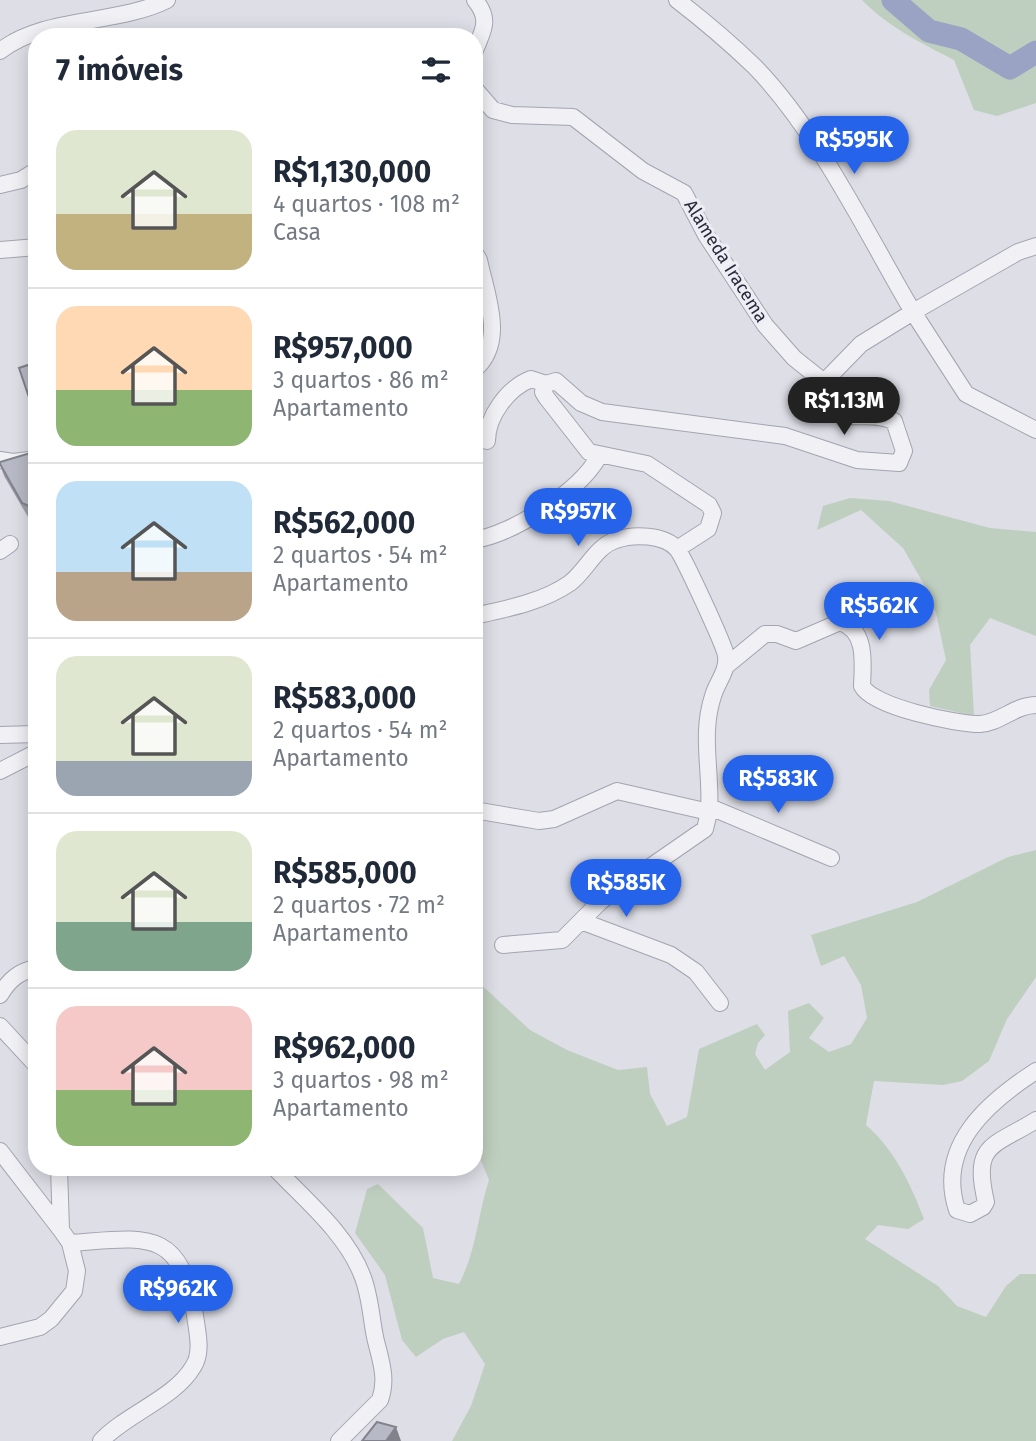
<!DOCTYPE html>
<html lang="pt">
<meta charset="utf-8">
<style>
:root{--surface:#fff;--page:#f2f2f3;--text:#1f2937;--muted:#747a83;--line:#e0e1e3;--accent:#2563eb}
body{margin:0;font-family:"Fira Sans",sans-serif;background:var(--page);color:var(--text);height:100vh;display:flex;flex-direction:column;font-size:26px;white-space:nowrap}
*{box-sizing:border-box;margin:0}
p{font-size:23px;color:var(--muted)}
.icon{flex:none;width:38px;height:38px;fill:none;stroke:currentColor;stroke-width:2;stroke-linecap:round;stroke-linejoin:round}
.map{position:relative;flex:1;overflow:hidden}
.panel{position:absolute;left:28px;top:28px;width:455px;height:1148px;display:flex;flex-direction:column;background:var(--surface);border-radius:28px;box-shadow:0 4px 18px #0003}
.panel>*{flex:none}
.price{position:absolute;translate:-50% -60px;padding:0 16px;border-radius:24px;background:var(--accent);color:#fff;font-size:23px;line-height:46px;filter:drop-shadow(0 2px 4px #0008)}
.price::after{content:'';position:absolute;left:50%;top:42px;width:21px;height:16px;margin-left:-10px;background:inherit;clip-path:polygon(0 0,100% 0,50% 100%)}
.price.current{background:#222;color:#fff}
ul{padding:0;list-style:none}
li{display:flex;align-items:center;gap:21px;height:175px;padding:0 28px}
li+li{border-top:2px solid var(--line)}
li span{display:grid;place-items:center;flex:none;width:196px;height:140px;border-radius:21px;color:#555}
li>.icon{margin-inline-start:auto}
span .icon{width:84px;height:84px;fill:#fffc;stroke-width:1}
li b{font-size:30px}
h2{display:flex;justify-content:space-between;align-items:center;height:84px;padding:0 28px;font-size:30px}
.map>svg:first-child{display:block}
.green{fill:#bfcfbf}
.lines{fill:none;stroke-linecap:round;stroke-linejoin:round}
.river{stroke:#9aa3c4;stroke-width:23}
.minor-casing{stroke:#a3a4b0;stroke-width:18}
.minor{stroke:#f0f0f5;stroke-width:16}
.wall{fill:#9e9faa}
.shaded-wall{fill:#81828b}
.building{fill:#b8b9c6;stroke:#81828b;stroke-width:2}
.labels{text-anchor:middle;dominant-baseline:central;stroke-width:6;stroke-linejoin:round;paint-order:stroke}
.street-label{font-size:18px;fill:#282a3c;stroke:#edeef4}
</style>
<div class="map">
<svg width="1036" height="1441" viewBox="0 0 1036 1441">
<rect width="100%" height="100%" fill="#dddee6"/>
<path class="green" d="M862,0H1036V103L997,116L974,110L954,60C921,43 887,26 862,0Z
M850,498L889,501L990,528L1036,532V636L990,618L970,645L974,716L930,706L929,690L946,660L936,613L926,588L903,548L861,510L817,530L823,506Z
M1036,850V977L1007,1019L989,1061L962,1081L943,1085L874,1081L866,1125C895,1150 911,1185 924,1219L908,1229L878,1225L865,1239L938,1286L957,1306L986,1317L1006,1286L1020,1274H1036V1441H452L471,1406L485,1364L464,1332L443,1339L416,1357L402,1340L385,1275L355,1233L367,1189L378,1184L423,1228L433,1278L459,1284C477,1249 477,1217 489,1180L474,1144V978L530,1030L567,1050L618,1070L647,1067L650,1094L667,1126L687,1117L699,1049L757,1024L765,1035L758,1043L755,1054L765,1070L790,1052L788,1011L809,1003L824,1018L809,1038L829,1052L851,1044L867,1018L861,985L844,956L821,966L811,935L917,902L1008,857Z"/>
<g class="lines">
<path class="river" d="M893,0L929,31L961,39L1010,68L1036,52"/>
<g class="minor-casing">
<path id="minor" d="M677,0C703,20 730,43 754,66C817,130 867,234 913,312L1018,252L1036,246
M0,51C45,16 117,25 167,0
M474,53C482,31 492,21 475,0
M474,88L493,110L512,115L573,117L643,171L684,193L706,235L765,325L794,358L824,382
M0,185L21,180L37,170
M0,250L37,247
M474,252L479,260C486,295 507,342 474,370
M474,319V322
M487,441C487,416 508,388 531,379L546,384
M0,460L13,462L37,459
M474,540C513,534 580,491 599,456
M677,549L708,529L713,513L709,505L647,464L589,452L546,397L543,392L546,384L556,381L581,403L602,412L785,436L857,460L899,463L904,451L894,421C855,406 845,436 824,382L861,344L913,312L966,394L1036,430
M0,551L10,544
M474,616C506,609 543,602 570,583C586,571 596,546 616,540C633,534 664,534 677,549C683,556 725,646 726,656C728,671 717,682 713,696C700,735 712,773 709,812L617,791L554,819L539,821L474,810
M726,666L765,634H777L796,641L840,622C867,630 863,663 862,686C873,707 956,724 980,724C1000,723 1015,705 1036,705
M0,735L37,734
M0,771L37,752
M710,807L831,858
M581,921L601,901L705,829L709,812
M503,945L562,940L581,921L671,955L696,972L720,1003
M0,995C9,980 19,971 37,968
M0,1026L37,1066
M1036,1071C988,1102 936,1146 957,1210L970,1214L983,1207L986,1202C972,1143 993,1147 1036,1120
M0,1151L61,1230
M274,1167C304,1199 346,1233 362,1275C370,1294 371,1317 375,1337C380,1359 388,1378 380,1400L339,1441
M70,1243C145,1238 180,1226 195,1315C197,1332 203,1352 193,1367C175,1398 126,1414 101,1441
M0,1337L40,1327L51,1319L74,1291L77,1271L70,1243L61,1230L59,1167"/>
</g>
<use href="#minor" class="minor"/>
</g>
<path class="wall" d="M37,362V419L33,409Z
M37,451V522L28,517L4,476L0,464Z"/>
<path class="shaded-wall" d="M396,1427L401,1441H386Z"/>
<path class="building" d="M37,362V408L33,409L19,368Z
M37,451V510L22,503L0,464V462Z
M377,1422L396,1427L386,1441H362Z"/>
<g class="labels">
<g class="street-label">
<text transform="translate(726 261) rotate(58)">Alameda Iracema</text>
</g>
</g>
</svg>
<b class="price" style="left:854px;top:176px">R$595K</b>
<b class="price current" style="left:844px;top:437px">R$1.13M</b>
<b class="price" style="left:578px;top:548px">R$957K</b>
<b class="price" style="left:879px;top:642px">R$562K</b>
<b class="price" style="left:778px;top:815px">R$583K</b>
<b class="price" style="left:626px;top:919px">R$585K</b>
<b class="price" style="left:178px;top:1325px">R$962K</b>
<section class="panel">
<h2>7 imóveis<svg class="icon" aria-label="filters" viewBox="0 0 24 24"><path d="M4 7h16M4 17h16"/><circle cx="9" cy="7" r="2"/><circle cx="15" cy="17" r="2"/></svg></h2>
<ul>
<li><span style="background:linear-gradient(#dfe7d0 60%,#c2b280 0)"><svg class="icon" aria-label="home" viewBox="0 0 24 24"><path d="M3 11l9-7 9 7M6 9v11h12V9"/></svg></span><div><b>R$1,130,000</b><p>4 quartos · 108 m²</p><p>Casa</p></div></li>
<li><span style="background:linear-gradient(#ffd9b3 60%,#8fb573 0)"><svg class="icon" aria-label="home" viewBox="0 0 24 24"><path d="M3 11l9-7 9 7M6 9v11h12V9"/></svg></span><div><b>R$957,000</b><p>3 quartos · 86 m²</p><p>Apartamento</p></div></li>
<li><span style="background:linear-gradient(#bfe0f5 65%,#b9a48a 0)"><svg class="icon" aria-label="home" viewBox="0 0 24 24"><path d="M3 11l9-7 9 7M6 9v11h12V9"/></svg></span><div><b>R$562,000</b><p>2 quartos · 54 m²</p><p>Apartamento</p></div></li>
<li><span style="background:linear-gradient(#dfe7d0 75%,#9aa5b1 0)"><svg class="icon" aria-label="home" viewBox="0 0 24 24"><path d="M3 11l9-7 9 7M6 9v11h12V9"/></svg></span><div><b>R$583,000</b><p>2 quartos · 54 m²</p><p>Apartamento</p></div></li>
<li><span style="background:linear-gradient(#dfe7d0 65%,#7fa58c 0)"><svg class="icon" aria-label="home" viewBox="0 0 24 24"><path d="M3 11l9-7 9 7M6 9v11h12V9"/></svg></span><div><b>R$585,000</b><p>2 quartos · 72 m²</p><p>Apartamento</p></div></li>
<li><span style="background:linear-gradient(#f6c9c9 60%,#8fb573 0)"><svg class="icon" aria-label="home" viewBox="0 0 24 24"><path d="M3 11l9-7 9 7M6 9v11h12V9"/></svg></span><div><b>R$962,000</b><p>3 quartos · 98 m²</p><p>Apartamento</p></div></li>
</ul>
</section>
</div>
